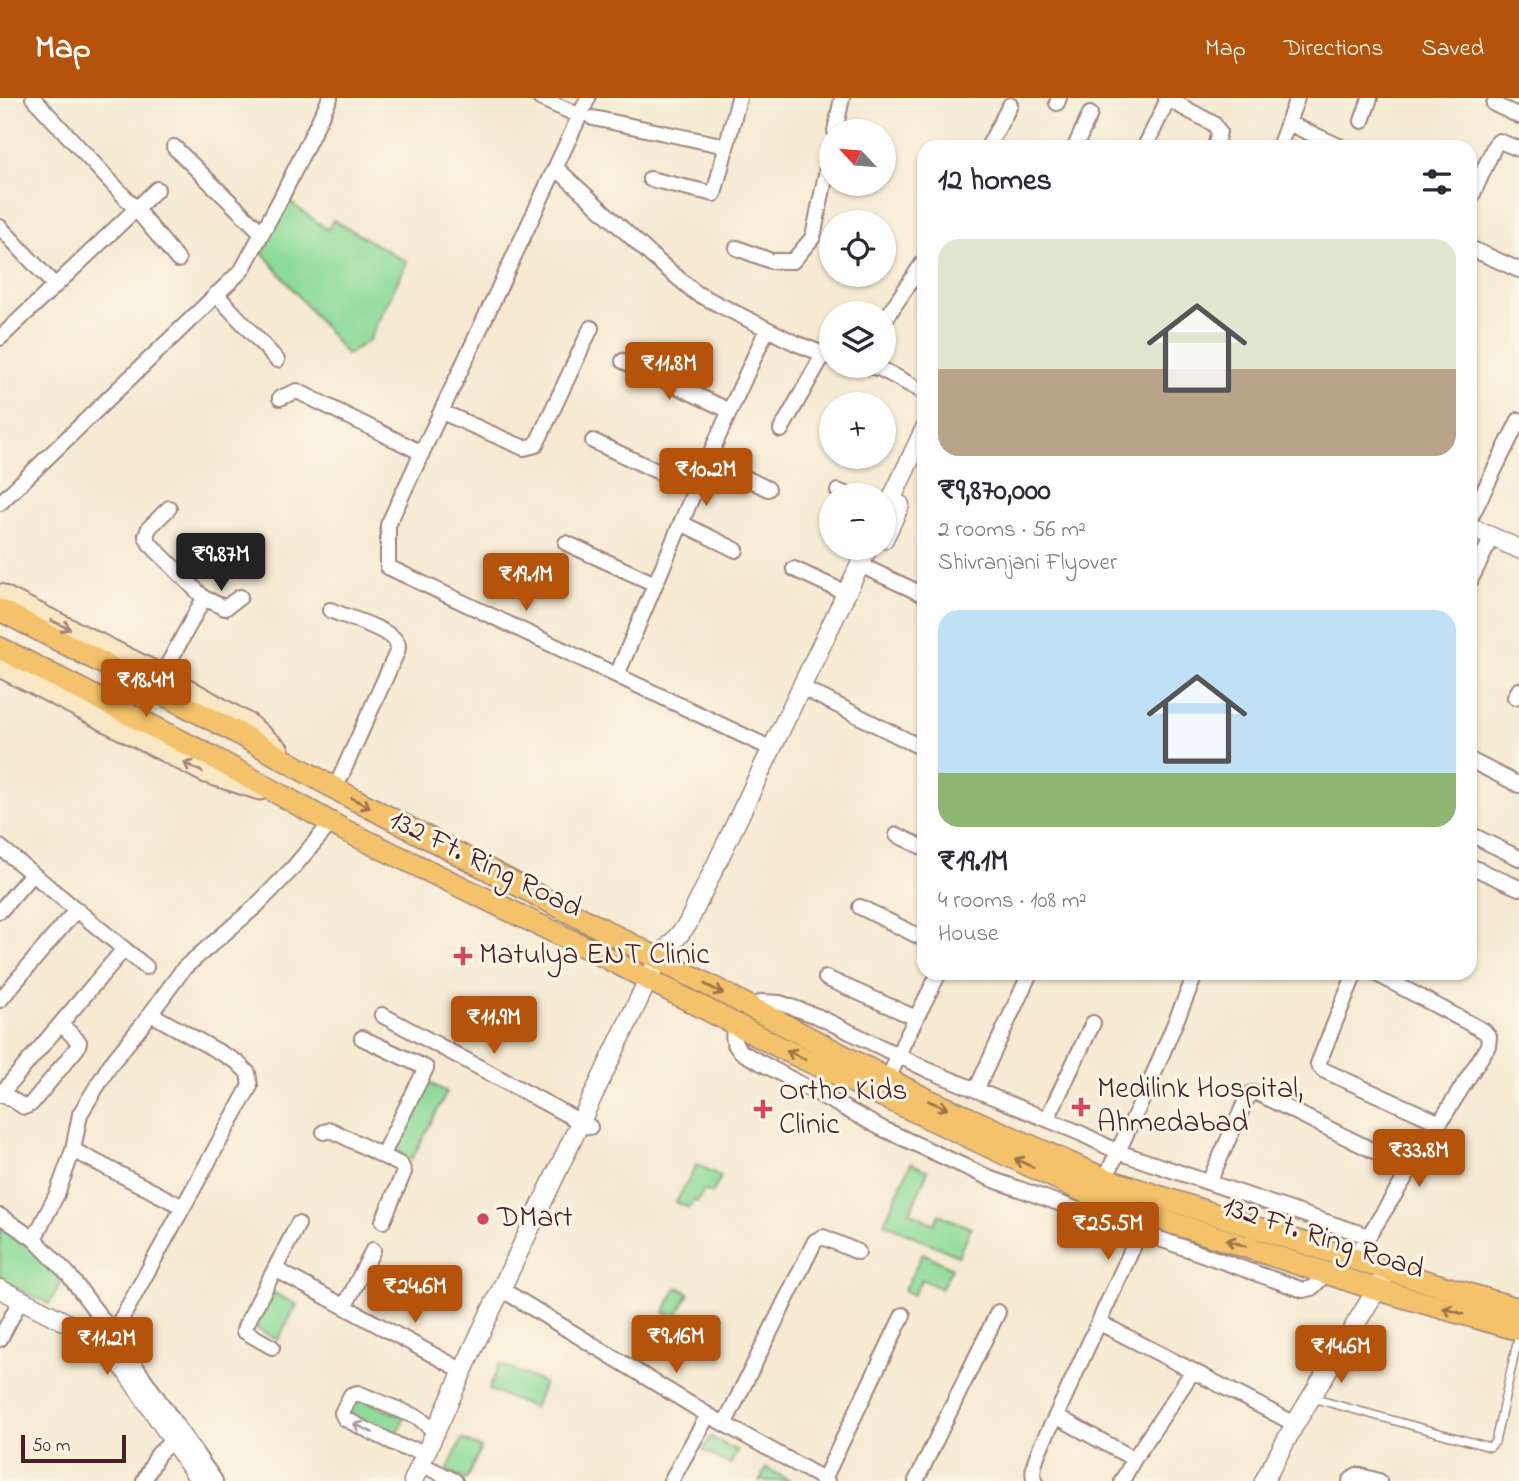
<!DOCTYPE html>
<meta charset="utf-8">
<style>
:root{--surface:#fff;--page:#f7f7f7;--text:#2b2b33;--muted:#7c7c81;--accent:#b45309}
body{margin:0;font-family:"Indie Flower",sans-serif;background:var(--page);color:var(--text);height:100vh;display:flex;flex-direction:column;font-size:26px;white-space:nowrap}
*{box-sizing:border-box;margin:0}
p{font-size:23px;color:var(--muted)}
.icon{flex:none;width:38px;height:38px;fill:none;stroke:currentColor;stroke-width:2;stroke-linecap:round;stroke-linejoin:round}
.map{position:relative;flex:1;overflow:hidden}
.details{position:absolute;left:917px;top:42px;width:560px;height:840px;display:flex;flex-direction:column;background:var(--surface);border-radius:21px;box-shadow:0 2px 5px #0004}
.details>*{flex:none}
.needle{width:46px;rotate:296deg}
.controls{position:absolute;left:819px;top:21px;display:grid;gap:14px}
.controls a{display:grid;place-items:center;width:77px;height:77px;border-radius:50%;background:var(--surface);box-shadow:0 2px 5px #0004;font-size:35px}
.scale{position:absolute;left:21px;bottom:18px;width:105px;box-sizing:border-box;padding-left:7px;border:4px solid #4a1f2b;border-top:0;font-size:19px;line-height:24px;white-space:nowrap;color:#4a1f2b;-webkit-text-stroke:5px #fcf5e5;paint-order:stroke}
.price{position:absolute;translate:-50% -60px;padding:0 16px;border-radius:7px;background:var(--accent);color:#fff;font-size:23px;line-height:46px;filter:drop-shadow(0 2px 4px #0008)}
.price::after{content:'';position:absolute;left:50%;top:42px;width:21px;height:16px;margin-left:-10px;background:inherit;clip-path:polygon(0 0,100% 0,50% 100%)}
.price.current{background:#222;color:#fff}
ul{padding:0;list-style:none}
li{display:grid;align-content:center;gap:14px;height:371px;padding:0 21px}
li span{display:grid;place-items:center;height:217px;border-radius:21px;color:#555}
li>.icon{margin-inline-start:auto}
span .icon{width:126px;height:126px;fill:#fffc;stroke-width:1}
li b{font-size:30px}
h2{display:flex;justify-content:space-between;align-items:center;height:84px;padding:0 21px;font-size:30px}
header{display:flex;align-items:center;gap:42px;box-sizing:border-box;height:98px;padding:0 35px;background:var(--accent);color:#fff}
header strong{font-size:33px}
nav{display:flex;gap:38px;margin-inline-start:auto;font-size:24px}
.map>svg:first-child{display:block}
.green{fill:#8cdb99;stroke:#6b7d62;stroke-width:2}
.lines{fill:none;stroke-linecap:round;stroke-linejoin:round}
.service-casing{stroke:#a0847e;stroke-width:10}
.minor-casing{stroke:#a0847e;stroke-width:18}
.tertiary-casing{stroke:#a0847e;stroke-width:21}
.secondary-casing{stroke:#a0847e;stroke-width:23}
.primary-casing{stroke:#a0847e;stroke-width:24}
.service{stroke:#fff;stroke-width:7}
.minor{stroke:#fff;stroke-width:14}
.tertiary{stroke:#fff;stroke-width:18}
.secondary{stroke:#fae7c3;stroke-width:19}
.primary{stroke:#f3c26a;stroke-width:21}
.oneway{stroke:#a28377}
.oneway2{stroke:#9e704a}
.oneway3{stroke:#ae9aa0}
.poi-dot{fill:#d1495b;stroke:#fcf5e5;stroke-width:2.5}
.labels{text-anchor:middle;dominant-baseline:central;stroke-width:6;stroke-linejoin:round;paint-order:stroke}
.street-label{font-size:30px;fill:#4a1f2b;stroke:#fcf5e5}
.poi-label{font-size:30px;fill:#4a1f2b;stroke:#fcf5e5;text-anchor:start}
</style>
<header>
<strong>Map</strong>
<nav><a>Map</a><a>Directions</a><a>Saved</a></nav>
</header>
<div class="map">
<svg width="1519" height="1383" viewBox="0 0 1519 1383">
<rect width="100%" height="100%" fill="#fcf5e5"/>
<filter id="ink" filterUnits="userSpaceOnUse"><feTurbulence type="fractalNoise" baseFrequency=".0143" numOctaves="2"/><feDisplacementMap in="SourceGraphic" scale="14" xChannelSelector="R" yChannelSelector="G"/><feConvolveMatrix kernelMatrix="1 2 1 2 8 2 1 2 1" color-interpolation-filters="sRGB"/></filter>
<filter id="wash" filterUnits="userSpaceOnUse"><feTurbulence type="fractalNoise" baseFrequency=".00686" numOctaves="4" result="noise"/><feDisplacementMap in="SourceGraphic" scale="28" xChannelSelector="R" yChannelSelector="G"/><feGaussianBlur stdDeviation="1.57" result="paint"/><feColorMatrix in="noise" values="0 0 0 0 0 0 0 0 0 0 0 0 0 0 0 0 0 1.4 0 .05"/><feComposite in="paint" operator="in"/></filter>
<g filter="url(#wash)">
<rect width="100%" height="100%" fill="#f6ead2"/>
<path class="green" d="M287,102L328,132L333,122L407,164L369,242L347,257L258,149Z
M425,983L447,994L412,1061L390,1050Z
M911,1065L928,1073L910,1114L934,1126L939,1116L971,1130L958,1158L884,1125Z
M697,1066L721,1079L712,1096L704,1092L697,1104L694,1102L689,1110L676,1104Z
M0,1121L32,1144L65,1177L49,1206L0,1182Z
M923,1155L952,1170L941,1191L922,1181L913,1197L904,1192Z
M677,1189L689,1195L675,1221L664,1214Z
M274,1195L297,1207L278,1242L255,1230Z
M499,1266L544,1285L534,1310L489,1292Z
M353,1297L404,1320L395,1340L344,1318Z
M711,1339L737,1353L730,1367L703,1352Z
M462,1341L481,1350L466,1382L447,1373Z
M766,1370L789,1382V1383H760Z"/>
</g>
<g filter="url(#ink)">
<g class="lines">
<g class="service-casing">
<path id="service" d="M1312,1300L1490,1349L1495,1344L1519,1236"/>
</g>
<g class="minor-casing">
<path id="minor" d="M33,0L136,111L178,162
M540,0L580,18
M588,0L388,427V469L772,651
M1166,0L1214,26L1219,34L1215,49
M1057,5L1059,0
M1494,6L1519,18
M593,20L726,48
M1362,23L1370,0
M1288,25L1341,49
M835,33L842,0
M174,49L262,135
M988,49L1010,7
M1075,49L1090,16
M1145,49L1168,1
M1279,49L1297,0
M556,70L653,159L696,195L795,245L831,259
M650,81L714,96L739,0
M1470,102L1495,47L1499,43L1519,51
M0,129L55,188
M737,150L771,163H793L813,139L831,52
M1470,150L1519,172
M216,196L277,262
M884,223L924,163
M0,240L157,91
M623,263L730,313
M870,268L881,271L924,294
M280,300L297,293L422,355
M442,314L524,350L536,347L591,230
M781,332L823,257
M593,343L695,391
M708,361L768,391
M838,393L848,397
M0,405L242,172L281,100L330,0
M1470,421L1519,322
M681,425L736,452
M566,445L655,486
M860,467L924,497
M794,471L846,495
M1470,483L1488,447
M204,500L225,510L240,499
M330,512C346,519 386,530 396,543C399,547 398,549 397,554L335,691
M162,577L204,500L150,446L146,438L149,430L169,410
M617,577L708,361L767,231
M801,589L924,651
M1515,599L1519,592
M1470,662L1519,687
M1470,736L1519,760
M897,737L924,750
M0,749L146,869
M1470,768L1519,790
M860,809L924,841
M0,813L32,776
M1355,875L1318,966L1323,972L1440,1025
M826,880L916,920
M0,902L76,812
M750,910L762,904L780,905L817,918L928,972L1080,1035L1118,1054L1368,1138
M382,917L590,1029
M735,926C732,939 732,947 743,955L881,1030L994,1082L1303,1192L1312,1190L1327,1174
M362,940L426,970L382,1058
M888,982L903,946L939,875
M976,992L1030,875
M2,995L24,1009L31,1006L77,950L79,944L61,926
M0,997L124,851
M1047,1021L1093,925
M324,1034L331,1032L401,1067L404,1074L383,1123
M73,1052L183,1109
M1105,1081L1149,987L1196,875
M1209,1084L1248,998L1252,995H1257L1410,1071
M0,1118L34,1141L68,1176L113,1236L215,1383
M34,1141L57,1096L73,1052L80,1016L110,967L143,926L184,870L255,809L292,771L331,725
M1354,1161L1488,948L1489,939L1484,933L1375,875
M275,1171L463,1273
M501,1191L708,1317L827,1383
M345,1208L373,1152
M1100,1225L1193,1273L1134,1361
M113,1236L250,988L248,975L237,964L151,916
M0,1241L21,1201
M272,1249L244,1233L245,1229L298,1126
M1193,1273L1295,1326
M1056,1318L1144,1125
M725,1325L815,1143L823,1139L858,1154
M426,1353L404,1350L345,1321L342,1315L351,1297L358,1295L419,1320L435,1334
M431,1371L455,1383
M144,1383L158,1356L173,1342
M671,1383L708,1317
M823,1383L903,1217
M916,1383L998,1214
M1035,1383C1027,1368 1049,1333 1056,1318L1134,1361L1122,1383
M1350,1383L1357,1377L1379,1383"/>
</g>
<g class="tertiary-casing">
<path id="tertiary" d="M884,417L924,332
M1470,429L1519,451
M884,441L900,407
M0,1191L101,1242L122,1267L200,1383
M413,1383L477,1242L648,882L658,862L687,827L868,450
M1264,1383L1295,1326L1383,1181"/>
</g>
<g class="secondary-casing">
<path id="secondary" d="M0,496L172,582L249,626L279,652
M0,569L206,675L260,692"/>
</g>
<g class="primary-casing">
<path id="primary" d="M0,512L232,632L350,699L922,999L1105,1081L1388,1172L1519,1211
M0,550L216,661L344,732L595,854L789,954L1102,1102L1375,1191L1519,1232"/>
</g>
<use href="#service" class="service"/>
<use href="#minor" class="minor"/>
<use href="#tertiary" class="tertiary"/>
<use href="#secondary" class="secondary"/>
<use href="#primary" class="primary"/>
</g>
<defs><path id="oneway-shaft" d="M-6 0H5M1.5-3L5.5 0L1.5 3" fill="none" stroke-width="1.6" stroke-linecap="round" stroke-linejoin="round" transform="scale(1.75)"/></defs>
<g class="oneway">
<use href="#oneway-shaft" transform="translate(61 527) rotate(26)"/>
<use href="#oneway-shaft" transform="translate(193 669) rotate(-152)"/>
</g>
<g class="oneway2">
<use href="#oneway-shaft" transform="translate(361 705) rotate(28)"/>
<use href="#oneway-shaft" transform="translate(714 891) rotate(28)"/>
<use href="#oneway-shaft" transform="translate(796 957) rotate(-154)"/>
<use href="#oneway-shaft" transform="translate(938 1007) rotate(24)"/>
<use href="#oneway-shaft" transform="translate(1024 1065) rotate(-155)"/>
<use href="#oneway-shaft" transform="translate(1236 1145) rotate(-162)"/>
<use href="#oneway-shaft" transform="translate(1453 1213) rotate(-164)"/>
</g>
<use class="oneway3" href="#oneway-shaft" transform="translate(363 1330) rotate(-154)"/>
</g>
<g class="poi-dot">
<path d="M459.5 847.5h7v7h7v7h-7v7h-7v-7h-7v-7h7z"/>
<path d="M1077.5 998.5h7v7h7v7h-7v7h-7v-7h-7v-7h7z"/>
<path d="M759.5 1000.5h7v7h7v7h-7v7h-7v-7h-7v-7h7z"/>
<circle cx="483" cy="1121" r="7"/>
</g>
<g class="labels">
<g class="street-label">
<text transform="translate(485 767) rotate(26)">132 Ft. Ring Road</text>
<text transform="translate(1323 1141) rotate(18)">132 Ft. Ring Road</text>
</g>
<g class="poi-label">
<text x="479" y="858">Matulya ENT Clinic</text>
<text x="1097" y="992">Medilink Hospital,<tspan x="1097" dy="34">Ahmedabad</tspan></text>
<text x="779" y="994">Ortho Kids<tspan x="779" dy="34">Clinic</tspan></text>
<text x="497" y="1121">DMart</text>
</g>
</g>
</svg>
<div class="controls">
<a><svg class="needle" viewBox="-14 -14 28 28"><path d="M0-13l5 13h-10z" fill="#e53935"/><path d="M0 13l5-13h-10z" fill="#7c7c81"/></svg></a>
<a><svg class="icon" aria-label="locate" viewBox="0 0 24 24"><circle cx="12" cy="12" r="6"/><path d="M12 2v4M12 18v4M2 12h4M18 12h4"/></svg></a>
<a><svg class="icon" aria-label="layers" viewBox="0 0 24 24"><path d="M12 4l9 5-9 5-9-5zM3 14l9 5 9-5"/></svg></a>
<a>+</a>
<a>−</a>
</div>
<div class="scale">50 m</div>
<b class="price" style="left:669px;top:304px">₹11.8M</b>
<b class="price" style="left:706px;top:410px">₹10.2M</b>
<b class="price current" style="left:221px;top:495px">₹9.87M</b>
<b class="price" style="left:526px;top:515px">₹19.1M</b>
<b class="price" style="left:146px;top:621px">₹18.4M</b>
<b class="price" style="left:494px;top:958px">₹11.9M</b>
<b class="price" style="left:1419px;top:1091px">₹33.8M</b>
<b class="price" style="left:1108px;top:1164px">₹25.5M</b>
<b class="price" style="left:415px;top:1227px">₹24.6M</b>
<b class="price" style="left:676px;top:1277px">₹9.16M</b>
<b class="price" style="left:107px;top:1279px">₹11.2M</b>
<b class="price" style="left:1341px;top:1287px">₹14.6M</b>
<section class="details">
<h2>12 homes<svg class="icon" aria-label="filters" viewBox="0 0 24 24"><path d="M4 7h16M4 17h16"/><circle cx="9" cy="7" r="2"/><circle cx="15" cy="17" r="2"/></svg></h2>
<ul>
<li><span style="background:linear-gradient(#dfe7d0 60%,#b9a48a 0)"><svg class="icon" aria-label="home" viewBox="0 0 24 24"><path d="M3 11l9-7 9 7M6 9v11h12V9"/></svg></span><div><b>₹9,870,000</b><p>2 rooms · 56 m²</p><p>Shivranjani Flyover</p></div></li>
<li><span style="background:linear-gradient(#bfe0f5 75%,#8fb573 0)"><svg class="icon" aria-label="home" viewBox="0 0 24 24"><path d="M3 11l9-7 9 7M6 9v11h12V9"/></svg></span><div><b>₹19.1M</b><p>4 rooms · 108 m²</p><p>House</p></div></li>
</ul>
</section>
</div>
